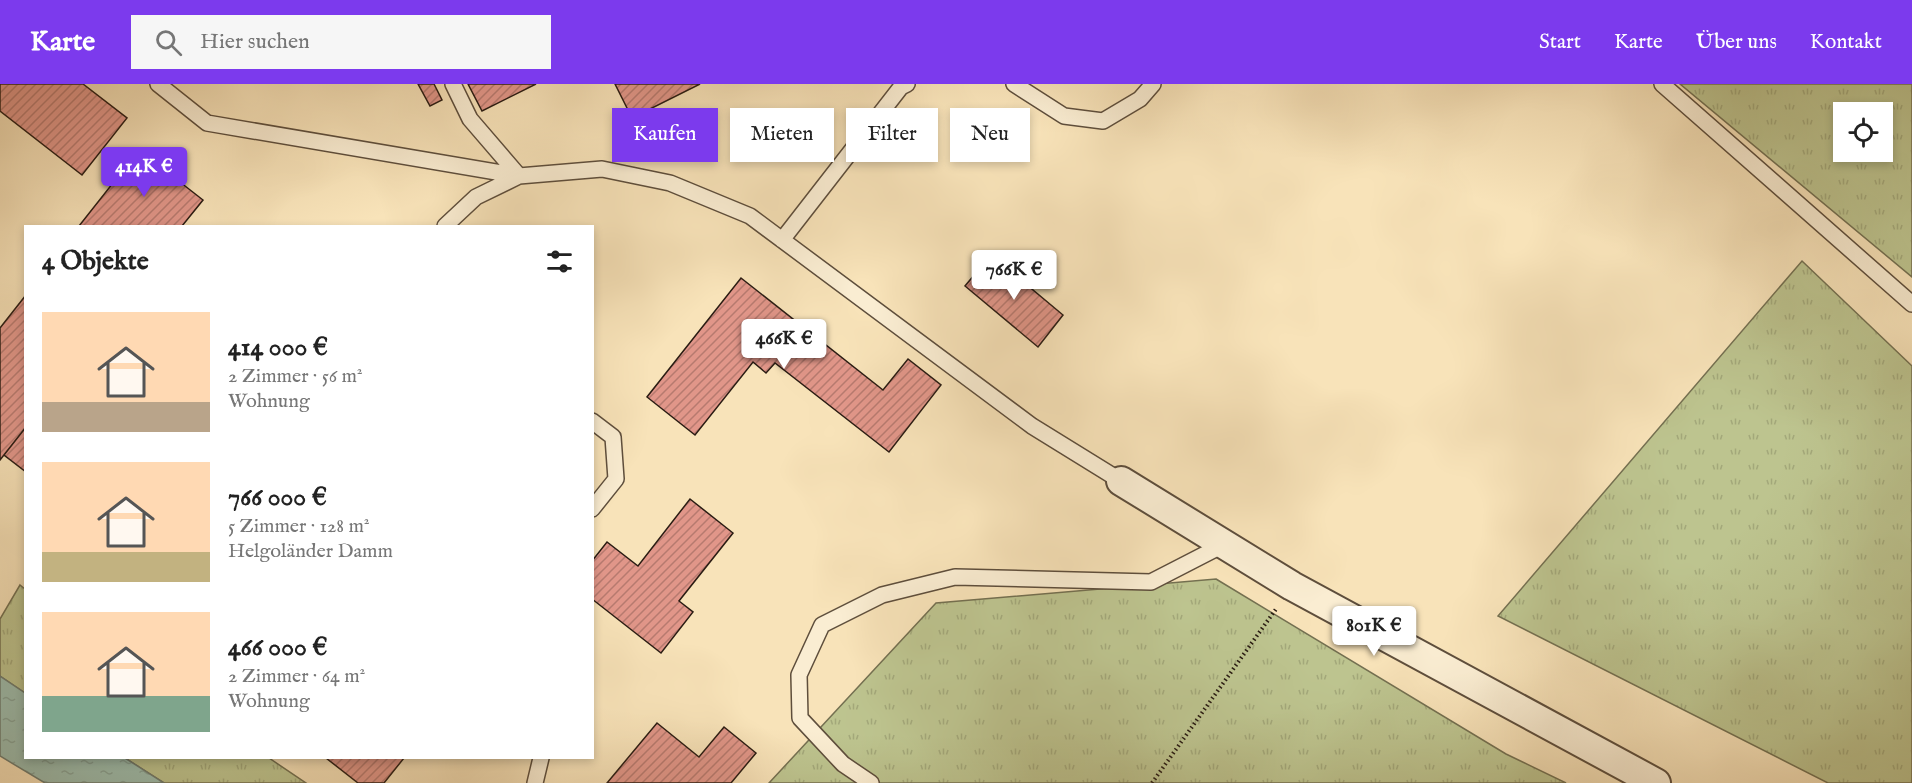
<!DOCTYPE html>
<html lang="de">
<meta charset="utf-8">
<style>
:root{--surface:#fff;--page:#f6f6f6;--text:#222;--muted:#767676;--accent:#7c3aed}
body{margin:0;font-family:"IM FELL English",serif;background:var(--page);color:var(--text);height:100vh;display:flex;flex-direction:column;font-size:22px;white-space:nowrap}
*{box-sizing:border-box;margin:0}
p{font-size:20px;color:var(--muted)}
.icon{flex:none;width:33px;height:33px;fill:none;stroke:currentColor;stroke-width:2;stroke-linecap:round;stroke-linejoin:round}
.map{position:relative;flex:1;overflow:hidden}
.details{position:absolute;left:24px;top:141px;width:570px;height:534px;display:flex;flex-direction:column;background:var(--surface);border-radius:0px;box-shadow:0 3px 9px #0003}
.details>*{flex:none}
.hud{position:absolute;left:612px;top:24px;width:570px;height:54px;display:flex;gap:12px}
.buttons{position:absolute;left:1833px;top:18px;display:grid;gap:12px}
.buttons a{display:grid;place-items:center;width:60px;height:60px;border-radius:0px;background:var(--surface);box-shadow:0 3px 9px #0003;font-size:30px}
.price{position:absolute;translate:-50% -51px;padding:0 14px;border-radius:6px;background:#fff;color:#222;font-size:20px;line-height:39px;filter:drop-shadow(0 2px 3px #0008)}
.price::after{content:'';position:absolute;left:50%;top:36px;width:18px;height:14px;margin-left:-9px;background:inherit;clip-path:polygon(0 0,100% 0,50% 100%)}
.price.current{background:var(--accent);color:#fff}
ul{padding:0;list-style:none}
li{display:flex;align-items:center;gap:18px;height:150px;padding:0 18px}
li span{display:grid;place-items:center;flex:none;width:168px;height:120px;border-radius:0px;color:#555}
li>.icon{margin-inline-start:auto}
span .icon{width:72px;height:72px;fill:#fffc;stroke-width:1}
li b{font-size:26px}
h2{display:flex;justify-content:space-between;align-items:center;height:72px;padding:0 18px;font-size:26px}
.chip{padding:0 21px;border-radius:0px;background:var(--surface);box-shadow:0 3px 9px #0003;font-size:21px;line-height:54px}
.chip.current{background:var(--accent);color:#fff}
header{display:flex;align-items:center;gap:36px;box-sizing:border-box;height:84px;padding:0 30px;background:var(--accent);color:#fff}
header strong{font-size:28px}
nav{display:flex;gap:33px;margin-inline-start:auto;font-size:21px}
.search{width:420px;height:54px;background:var(--page);display:flex;align-items:center;gap:15px;box-sizing:border-box;padding:0 21px;border-radius:0px;color:var(--muted);font-size:22px}
.map>svg:first-child{display:block}
.grass{fill:url(#grass-tufts);stroke:#747051;stroke-width:1.5;fill-rule:evenodd}
.water{fill:url(#water-ripples);stroke:#6f7d71;stroke-width:1.5}
.building{fill:url(#building-hatch);stroke:#2a1c13;stroke-width:1.5}
.lines{fill:none;stroke-linecap:round;stroke-linejoin:round}
.lane-casing{stroke:#5e4e3c;stroke-width:18}
.street-casing{stroke:#5e4e3c;stroke-width:32}
.path{stroke:#2a1c13;stroke-width:4;stroke-dasharray:1.5 3;stroke-linecap:butt}
.lane{stroke:#faedd2;stroke-width:15}
.street{stroke:#faedd2;stroke-width:28}
</style>
<header>
<strong>Karte</strong>
<div class="search"><svg class="icon" aria-label="search" viewBox="0 0 24 24"><circle cx="10" cy="10" r="6"/><path d="M15 15l6 6"/></svg>Hier suchen</div>
<nav><a>Start</a><a>Karte</a><a>Über uns</a><a>Kontakt</a></nav>
</header>
<div class="map">
<svg width="1912" height="699" viewBox="0 0 1912 699">
<defs>
<pattern id="grass-tufts" width="24" height="20" patternUnits="userSpaceOnUse" patternTransform="scale(1.5)"><rect width="24" height="20" fill="#bdc48f"/><path d="M3 7l-1-3M5 7V3M7 7l1-3M15 17l-1-3M17 17v-4M19 17l1-3" fill="none" stroke="#a3a87a"/></pattern>
<pattern id="water-ripples" width="26" height="14" patternUnits="userSpaceOnUse" patternTransform="scale(1.5)"><rect width="26" height="14" fill="#9dbeaf"/><path d="M2 4q2-2 4 0t4 0M15 11q2-2 4 0t4 0" fill="none" stroke="#87a396"/></pattern>
<pattern id="building-hatch" width="6" height="6" patternUnits="userSpaceOnUse" patternTransform="scale(1.5)"><rect width="6" height="6" fill="#e19689"/><path d="M-1 1l2-2M0 6l6-6M5 7l2-2" fill="none" stroke="#b77a6f"/></pattern>
</defs>
<rect width="100%" height="100%" fill="#f8e3b9"/>
<filter id="stains"><feTurbulence type="fractalNoise" baseFrequency=".00333" numOctaves="4"/><feColorMatrix values="0 0 0 0 .2 0 0 0 0 .09 0 0 0 0 .02 0 0 0 .5 -.17"/></filter>
<radialGradient id="worn" r=".72"><stop offset=".6" stop-color="#630" stop-opacity="0"/><stop offset="1" stop-color="#630" stop-opacity=".3"/></radialGradient>
<path class="grass" d="M1680,0H1912V193ZM1882,28V68H1844V28Z
M1802,177L1912,282V699H1828L1498,532Z
M1216,495L1506,670L1566,699H769L936,519Z
M20,501L25,505V609L0,592V535Z
M125,674H269L306,699H164Z"/>
<path class="water" d="M0,592L25,609L26,674H125L164,699H45L0,672Z"/>
<path class="building" d="M0,0H83L127,34L82,91L0,27Z
M418,0H434L442,16L430,22Z
M468,0H536L482,27Z
M615,0H700L632,34Z
M139,66L203,116L182,142H79Z
M991,171L1063,231L1038,263L965,202Z
M741,194L883,306L908,275L941,301L889,368L775,279L766,289L753,278L695,351L647,313Z
M26,211V343L0,376V244Z
M26,343V388L4,371Z
M690,415L733,449L679,517L693,528L661,569L592,515V477L607,458L638,482Z
M657,639L699,673L724,643L756,669L731,699H607Z
M326,674H404L384,699H358Z"/>
<g class="lines">
<g class="lane-casing">
<path id="lane" d="M158,0L207,39L519,92L602,85L670,99L750,132L1032,342L1121,397
M1014,0L1064,32L1103,37L1140,15L1153,0
M1662,0L1912,220
M445,142L476,113L519,92L470,35L453,0
M782,156L901,3L907,0
M592,337L613,353L616,395L592,425
M535,699L541,674
M871,699L843,680L800,634L799,591L822,541L882,511L955,493L1151,498L1223,461"/>
</g>
<g class="street-casing">
<path id="street" d="M1121,397L1292,502L1656,699"/>
</g>
<path class="path" d="M1152,699L1276,525"/>
<use href="#lane" class="lane"/>
<use href="#street" class="street"/>
</g>
<rect width="100%" height="100%" filter="url(#stains)"/>
<rect width="100%" height="100%" fill="url(#worn)"/>
</svg>
<div class="buttons">
<a><svg class="icon" aria-label="locate" viewBox="0 0 24 24"><circle cx="12" cy="12" r="6"/><path d="M12 2v4M12 18v4M2 12h4M18 12h4"/></svg></a>
</div>
<b class="price current" style="left:144px;top:114px">414K €</b>
<b class="price" style="left:1014px;top:217px">766K €</b>
<b class="price" style="left:784px;top:286px">466K €</b>
<b class="price" style="left:1374px;top:573px">801K €</b>
<div class="hud">
<a class="chip current">Kaufen</a>
<a class="chip">Mieten</a>
<a class="chip">Filter</a>
<a class="chip">Neu</a>
</div>
<section class="details">
<h2>4 Objekte<svg class="icon" aria-label="filters" viewBox="0 0 24 24"><path d="M4 7h16M4 17h16"/><circle cx="9" cy="7" r="2"/><circle cx="15" cy="17" r="2"/></svg></h2>
<ul>
<li><span style="background:linear-gradient(#ffd9b3 75%,#b9a48a 0)"><svg class="icon" aria-label="home" viewBox="0 0 24 24"><path d="M3 11l9-7 9 7M6 9v11h12V9"/></svg></span><div><b>414 000 €</b><p>2 Zimmer · 56 m²</p><p>Wohnung</p></div></li>
<li><span style="background:linear-gradient(#ffd9b3 75%,#c2b280 0)"><svg class="icon" aria-label="home" viewBox="0 0 24 24"><path d="M3 11l9-7 9 7M6 9v11h12V9"/></svg></span><div><b>766 000 €</b><p>5 Zimmer · 128 m²</p><p>Helgoländer Damm</p></div></li>
<li><span style="background:linear-gradient(#ffd9b3 70%,#7fa58c 0)"><svg class="icon" aria-label="home" viewBox="0 0 24 24"><path d="M3 11l9-7 9 7M6 9v11h12V9"/></svg></span><div><b>466 000 €</b><p>2 Zimmer · 64 m²</p><p>Wohnung</p></div></li>
</ul>
</section>
</div>
